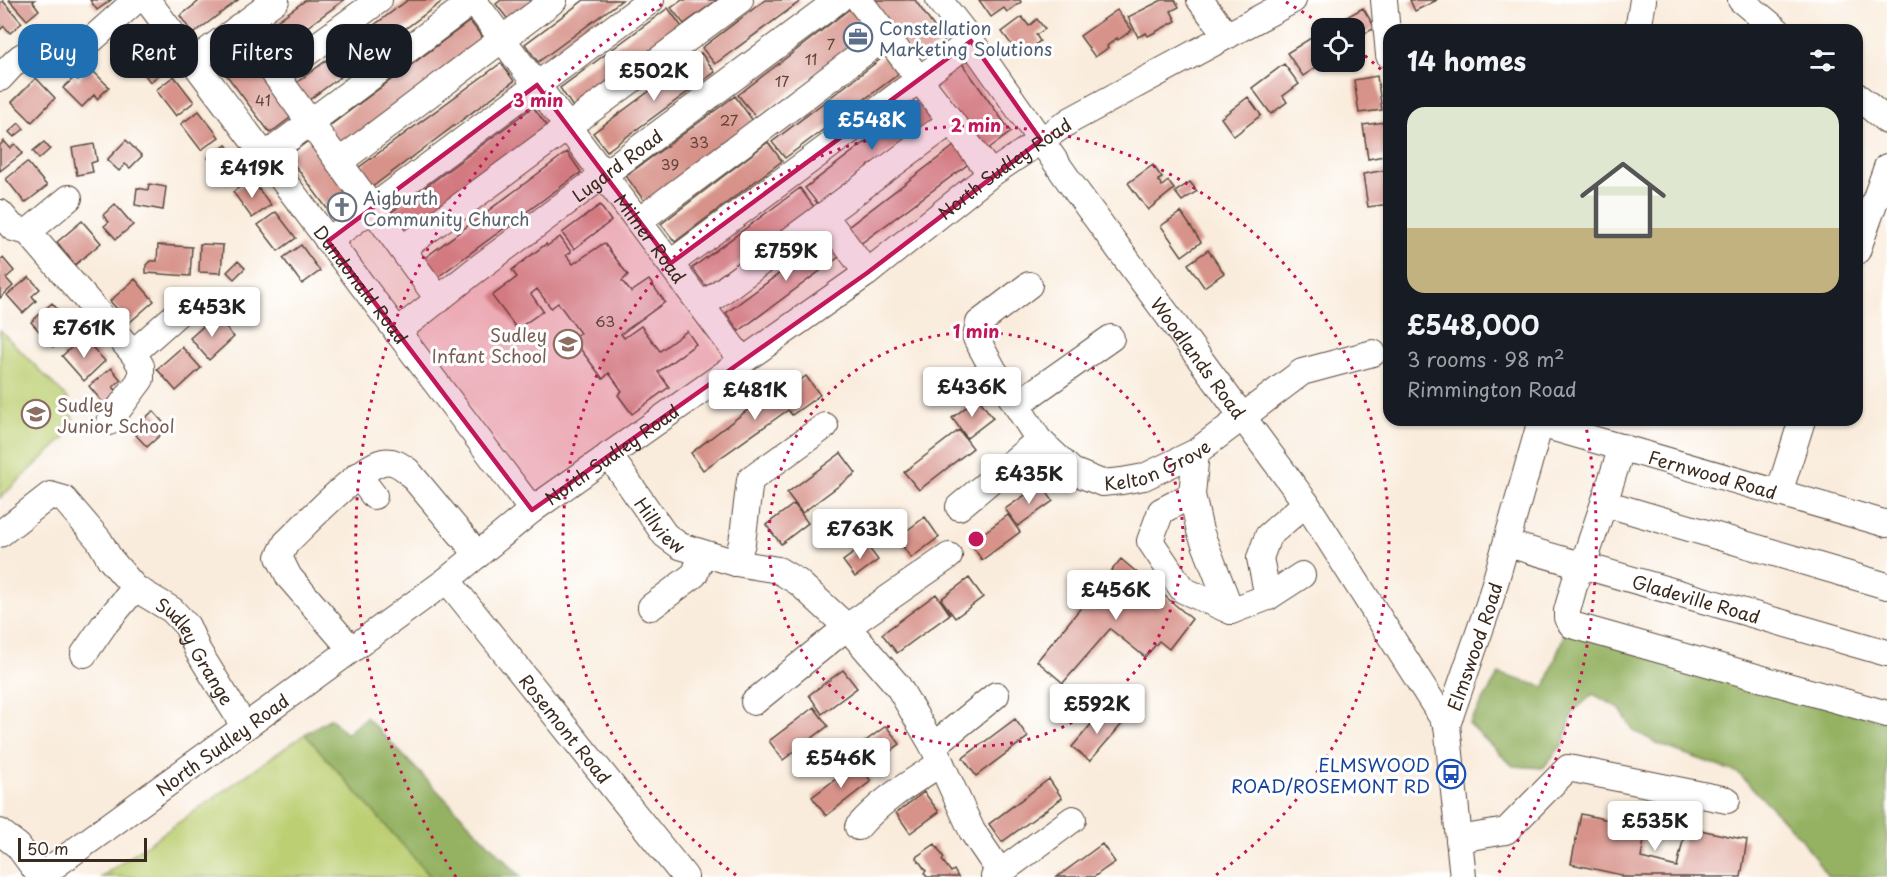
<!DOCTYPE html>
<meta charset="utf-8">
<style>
:root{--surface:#171b24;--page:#20242c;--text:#f1f3f6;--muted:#9ea1a6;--line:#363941;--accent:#1f6fb2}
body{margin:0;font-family:"Playpen Sans",sans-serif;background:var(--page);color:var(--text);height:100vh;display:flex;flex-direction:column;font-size:22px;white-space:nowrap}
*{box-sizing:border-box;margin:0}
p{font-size:20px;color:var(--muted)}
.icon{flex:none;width:33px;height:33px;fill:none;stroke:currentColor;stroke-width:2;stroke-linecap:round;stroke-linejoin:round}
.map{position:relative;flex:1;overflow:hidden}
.panel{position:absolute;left:1383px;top:24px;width:480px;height:402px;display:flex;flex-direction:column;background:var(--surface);border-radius:18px;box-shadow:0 2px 4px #0004}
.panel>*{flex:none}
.hud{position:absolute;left:18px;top:24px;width:570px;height:54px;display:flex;gap:12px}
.buttons{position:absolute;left:1311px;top:18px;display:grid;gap:12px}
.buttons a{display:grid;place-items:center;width:54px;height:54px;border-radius:12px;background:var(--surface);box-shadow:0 2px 4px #0004;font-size:30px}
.scale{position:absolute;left:18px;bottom:15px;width:129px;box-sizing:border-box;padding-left:6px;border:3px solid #3b2a1e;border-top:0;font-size:16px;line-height:21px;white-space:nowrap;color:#3b2a1e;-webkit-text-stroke:4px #fff;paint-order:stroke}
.price{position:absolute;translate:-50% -51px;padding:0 14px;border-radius:6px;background:#fff;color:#222;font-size:20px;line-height:39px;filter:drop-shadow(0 2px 3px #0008)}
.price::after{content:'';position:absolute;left:50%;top:36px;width:18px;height:14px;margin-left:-9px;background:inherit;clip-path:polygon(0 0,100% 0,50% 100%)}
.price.selected{background:var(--accent);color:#fff}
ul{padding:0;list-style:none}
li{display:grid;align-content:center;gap:12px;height:318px;padding:0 24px}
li+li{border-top:2px solid var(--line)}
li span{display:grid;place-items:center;height:186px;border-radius:18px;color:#555}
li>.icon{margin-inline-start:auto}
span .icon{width:108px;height:108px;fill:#fffc;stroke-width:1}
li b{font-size:26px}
h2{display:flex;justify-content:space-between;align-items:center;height:72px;padding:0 24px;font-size:26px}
.chip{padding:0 21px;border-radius:18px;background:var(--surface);box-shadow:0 2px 4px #0004;font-size:21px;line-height:54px}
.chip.selected{background:var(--accent);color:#fff}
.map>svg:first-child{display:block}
.built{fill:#f7d0cc}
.green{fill:#bccf72;stroke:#7c7c48;stroke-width:1.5}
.forest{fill:#95b264;stroke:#686e41;stroke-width:1.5}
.building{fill:#d7938a}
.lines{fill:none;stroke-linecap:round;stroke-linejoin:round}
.minor-casing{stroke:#58473a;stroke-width:28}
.minor{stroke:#fff;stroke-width:26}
.marked{fill:#c2185b;fill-opacity:0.2;stroke:#c2185b;stroke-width:4.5;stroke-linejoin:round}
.ring{fill:none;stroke:#c2185b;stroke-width:3;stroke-dasharray:3 6}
.labels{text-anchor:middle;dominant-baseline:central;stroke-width:6;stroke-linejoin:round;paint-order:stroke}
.number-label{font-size:15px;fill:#624439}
.service-label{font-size:18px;fill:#4e5e75;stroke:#fff;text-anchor:start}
.street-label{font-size:18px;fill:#3b2a1e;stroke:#fff}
.worship-label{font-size:18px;fill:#5b616d;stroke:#fff;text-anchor:start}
.education-label{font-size:18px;fill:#785e54;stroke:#fff;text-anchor:end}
.transit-label{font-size:18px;fill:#164399;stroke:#fff;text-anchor:end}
.centre{fill:#c2185b;stroke:#fff;stroke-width:3}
.ring-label{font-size:18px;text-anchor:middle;font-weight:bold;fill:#c2185b;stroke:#fff;stroke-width:6;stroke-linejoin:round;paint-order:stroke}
</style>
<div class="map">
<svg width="1887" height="877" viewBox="0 0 1887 877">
<rect width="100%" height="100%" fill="#fff"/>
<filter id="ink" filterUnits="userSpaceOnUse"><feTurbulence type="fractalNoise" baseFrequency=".0167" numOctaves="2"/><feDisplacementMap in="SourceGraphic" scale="12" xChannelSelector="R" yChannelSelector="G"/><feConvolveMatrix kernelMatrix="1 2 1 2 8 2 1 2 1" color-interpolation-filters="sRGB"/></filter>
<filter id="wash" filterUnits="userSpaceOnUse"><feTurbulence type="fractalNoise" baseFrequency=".008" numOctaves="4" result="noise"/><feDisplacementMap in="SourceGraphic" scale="24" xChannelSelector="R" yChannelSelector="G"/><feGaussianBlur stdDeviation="1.35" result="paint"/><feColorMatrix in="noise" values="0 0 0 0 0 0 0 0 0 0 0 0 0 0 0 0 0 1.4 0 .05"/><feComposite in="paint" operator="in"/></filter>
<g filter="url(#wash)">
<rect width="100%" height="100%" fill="#f9ecdc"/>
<path class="built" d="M599,197L720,357L536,495L417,332Z"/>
<path class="green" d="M0,330L68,399L75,428L0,498Z
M305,734L431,877H101Z"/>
<path class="forest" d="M1566,629L1887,722V877H1828L1802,839L1738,773L1663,746L1634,731L1619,708L1593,694L1573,712L1564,743L1543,768L1513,766L1469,724L1499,674L1545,687Z
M366,717L521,877H431L305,734L331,718L346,734Z"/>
<g id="blocks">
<path class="building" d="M9,0H35L33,2L39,10L27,20Z
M90,0H111L97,10Z
M197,0H238L193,34L180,16L198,2Z
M306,0H344L269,55L255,37Z
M408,0H444L305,103L292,86Z
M501,0H540L510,22L496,4Z
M584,0H622L538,62L525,44Z
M682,0H717L684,24L671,8Z
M765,0H802L715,64L702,48Z
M872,0H915L944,41L916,61Z
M979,0H1020L1021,2L1007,12L1004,8L991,17Z
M1162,0H1175L1179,7L1171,11L1176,21L1148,36L1146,33L1138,37L1128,17Z
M1410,0H1437L1415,11Z
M3,1L22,23L10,33L4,26L0,30V3Z
M856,4L875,29L756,117L738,95Z
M668,8L682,27L573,107L560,88Z
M1363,8L1375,28L1354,39V28H1336L1334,24Z
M1117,10L1132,30L1118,40L1117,38L1107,46L1108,48L1095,57L1080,36Z
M1022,17L1029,26L1037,19L1045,29L1036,35L1040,41L1020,56L1002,32Z
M470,21L485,41L339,150L324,130Z
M140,30L168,68L150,82L122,43Z
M1322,31V62H1324L1303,76L1287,53Z
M240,43L294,115L270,133L216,61Z
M890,52L904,70L785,158L772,142Z
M701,53L715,72L607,151L593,133Z
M961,62L1011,132L984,152L934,81Z
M501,63L514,81L368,190L354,171Z
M1284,64L1299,84L1283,96L1287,102L1271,114L1252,88Z
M90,68L109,87L97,99L94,95L82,107L63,88L75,77L78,80Z
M174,76L194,102L176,116L156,90Z
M1377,76L1382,110L1359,113L1354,80Z
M36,78L55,98L32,122L12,102Z
M735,96L753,121L645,202L626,176Z
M1248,97L1261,115L1234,136L1221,118Z
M923,98L937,116L818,204L805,188Z
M533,107L548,127L402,234L388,215Z
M199,111L219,137L201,150L181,124Z
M1385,122L1389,155L1368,159L1363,125Z
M19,123L24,129L14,137L9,132Z
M312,138L363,197L334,218L288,156Z
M126,140L142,156L130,168L125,164L119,171L107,160Z
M4,141L10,148L15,144L23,153L0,171V145Z
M44,142L50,149L39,159L33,151Z
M768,142L782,161L675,242L661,224Z
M958,143L971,162L852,250L839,234Z
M94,144L97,161L91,163L93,172L77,175L72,148Z
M226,145L245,171L227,184L208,158Z
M567,152L581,172L435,279L422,260Z
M27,162L47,186L25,203L6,179Z
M1153,165L1162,178L1158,180L1162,186L1168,181L1174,189L1148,210L1128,183Z
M1386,170L1389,204L1368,207L1363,174Z
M251,179L271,205L252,218L233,192Z
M1190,182L1197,191L1182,201L1175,192Z
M149,184L166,187L163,210L135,205L137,188L148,190Z
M800,188L814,207L706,286L692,268Z
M115,204L133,225L116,239L104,226L109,222L103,215Z
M600,205L611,221L574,249L562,233Z
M276,212L296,238L278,251L258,225Z
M1181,212L1201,242L1182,256L1161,226Z
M82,221L101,243L75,265L57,242Z
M834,233L847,251L739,331L726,313Z
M560,237L571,252L566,255L573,264L604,243L628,275L622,281L631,292L649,280L665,302L621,334L624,338L641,326L660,351L687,331L696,344L658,372L669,387L632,414L618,395L622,391L609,373L603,379L572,338L580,333L558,303L551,308L537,289L531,294L543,311L517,329L492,296L517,277L512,270L546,244L547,246Z
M200,244L223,245L221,273L199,272Z
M158,245L192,247L190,276L146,273V265L150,261H157Z
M301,245L320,271L302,284L283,258Z
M1208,250L1224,273L1204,287L1188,264Z
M3,258L14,271L6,278L13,286L0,298V260Z
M238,261L245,268L234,279L227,272Z
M29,277L40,289L32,296L36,301L23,313L7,295Z
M135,279L154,301L129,323L110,301Z
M52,303L74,328L53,347L31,322Z
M215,316L234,337L209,360L190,338Z
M83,337L105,361L84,381L62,356Z
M182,347L201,368L176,391L157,369Z
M111,368L121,380L113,387L118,392L104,404L89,386Z
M806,376L820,395L792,415L788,410L703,470L691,453L774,390L778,396Z
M978,398L993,418L967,438L952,418Z
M153,411L168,428L147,447L136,435L144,427L140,423Z
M959,430L973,448L919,490L904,472Z
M841,453L856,473L802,513L787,493Z
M1041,484L1053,501L1018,526L1005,509Z
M794,504L808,523L781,544L766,525Z
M1008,515L1020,532L982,560L970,543Z
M925,517L939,537L911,558L897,538Z
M866,544L878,560L855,577L843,561Z
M1121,559L1192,619L1169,649L1159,641L1145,657L1110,629L1063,683L1037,661Z
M969,578L983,597L955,618L941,599Z
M936,594L950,614L897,653L882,634Z
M843,670L857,688L822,714L809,695Z
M814,707L828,726L783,760L769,741Z
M1104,709L1122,724L1090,761L1072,747Z
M1015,719L1028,737L976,776L963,758Z
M886,726L900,744L865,770L852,751Z
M857,763L871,781L826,816L812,797Z
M1049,779L1062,798L1002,842L989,824Z
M924,792L939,812L910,833L896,813Z
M1581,814L1646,828L1641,858L1677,867L1686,827L1747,840L1741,877H1622V875L1571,864Z
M935,844L944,858L942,860L951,872L954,870L958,877H927L924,873L926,871L916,857Z
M1102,844L1115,862L1102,871L1094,877H1057Z"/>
</g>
</g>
<g filter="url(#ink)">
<use href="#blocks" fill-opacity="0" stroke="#58473a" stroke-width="1.5"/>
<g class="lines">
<g class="minor-casing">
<g id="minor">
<path id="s1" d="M147,0L532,510"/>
<path id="s2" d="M473,0L742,360"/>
<path d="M859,0L991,174"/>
<path id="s3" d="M939,0L971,41L1074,188L1306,503L1447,725"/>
<path d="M1200,0L1227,36"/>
<path d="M1384,0L1389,55"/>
<path d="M1741,0L1777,30"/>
<path d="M240,26L439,300"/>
<path d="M1638,30L1643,0"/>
<path d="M194,61L276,0"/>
<path d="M277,75L379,0"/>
<path d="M0,78C7,71 14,62 21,57C36,47 59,61 79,51L136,0"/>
<path d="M1857,96L1887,121"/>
<path d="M265,156L474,0"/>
<path d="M339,162L554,0"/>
<path d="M0,213L13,228L28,232L133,353L141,366V379L109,422"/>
<path d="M824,215L867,273"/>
<path d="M639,221L886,36"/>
<path d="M28,232L69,198"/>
<path d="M328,241L651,0"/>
<path d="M402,249L740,0"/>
<path d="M1857,251L1887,167"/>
<path d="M671,263L971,41"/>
<path id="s4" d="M1029,285L979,323L976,338L993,369L1039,440L1072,471L1102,483L1122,481L1144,477L1196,452L1302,372L1373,353"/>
<path d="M702,306L951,121"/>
<path id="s5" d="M397,332L473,272L838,0"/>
<path d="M133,353L177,314"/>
<path d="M1016,405L1111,338"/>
<path id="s6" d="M1540,424L1887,524"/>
<path d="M1622,447L1604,503L1887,586"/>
<path d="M1196,452L1192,495L1200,531L1231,611L1268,597L1302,575"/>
<path id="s7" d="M609,455L665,535L680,546L736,563L778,570L798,582L847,627L898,686L933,746L972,831L1000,872"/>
<path d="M358,475L374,496"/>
<path d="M1779,493L1802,420"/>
<path d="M1192,495L1161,511L1150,541L1183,590L1231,611"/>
<path d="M959,507L1039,440"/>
<path id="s8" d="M0,534L50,495L64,499L99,540L110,559L135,588L172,610L187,626L198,651L244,726"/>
<path id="s9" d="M1508,544L1887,653"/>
<path d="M736,563L742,543L750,480L825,426"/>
<path d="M1580,564L1567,611V618L1572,625L1887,714"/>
<path d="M1583,565L1604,503"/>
<path id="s10" d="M447,580L685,877"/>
<path d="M1268,597L1260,558L1268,536L1306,503"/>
<path d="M651,607L695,574L702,553"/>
<path d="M351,649L289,577L279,557L286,543C306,524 359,467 383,462C393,460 400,465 408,471L478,555"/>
<path d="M84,654L104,625L135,588"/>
<path d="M754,702L847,627L949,556"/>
<path d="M933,746L996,695"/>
<path d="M858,827C881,800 912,782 941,763"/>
<path d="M0,832L18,846L40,876"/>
<path d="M1459,839L1506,831L1568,768L1727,800"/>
<path id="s11" d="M39,877L447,580L532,510L867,273L991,174L1071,120L1293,0"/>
<path d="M994,877L1073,819"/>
<path id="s12" d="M1463,877L1447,725L1489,604L1541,420"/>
</g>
</g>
<use href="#minor" class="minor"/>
</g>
</g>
<path class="marked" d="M971,41L1041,140L867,273L532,510L328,241L537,85L671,263Z"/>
<g class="ring">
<circle cx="976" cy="539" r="207"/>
<path d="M736 875A413 413 0 1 1 1216 875"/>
<path d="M456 877A620 620 0 0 1 666 2M1286 2A620 620 0 0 1 1327 28M1358 50A620 620 0 0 1 1387 75M1585 421A620 620 0 0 1 1496 877"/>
</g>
<defs>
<g id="office-ring" transform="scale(1.5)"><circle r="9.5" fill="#fff" stroke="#5c6f8a" stroke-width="1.5"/><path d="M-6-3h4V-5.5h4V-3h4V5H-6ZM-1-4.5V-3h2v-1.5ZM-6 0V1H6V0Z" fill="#5c6f8a"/></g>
<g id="church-ring" transform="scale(1.5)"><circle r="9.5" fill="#fff" stroke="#6b7280" stroke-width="1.5"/><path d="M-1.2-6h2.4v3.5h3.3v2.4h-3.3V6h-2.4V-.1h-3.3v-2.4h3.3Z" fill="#6b7280"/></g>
<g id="school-ring" transform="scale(1.5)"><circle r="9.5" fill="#fff" stroke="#8d6e63" stroke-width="1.5"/><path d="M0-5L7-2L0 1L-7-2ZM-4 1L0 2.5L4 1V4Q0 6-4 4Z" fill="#8d6e63"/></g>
<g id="bus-ring" transform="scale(1.5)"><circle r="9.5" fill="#fff" stroke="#1a4fb4" stroke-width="1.5"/><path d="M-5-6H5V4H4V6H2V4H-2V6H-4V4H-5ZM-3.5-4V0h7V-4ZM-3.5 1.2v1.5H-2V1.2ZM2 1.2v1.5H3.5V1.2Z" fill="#1a4fb4"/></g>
</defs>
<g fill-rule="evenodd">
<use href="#office-ring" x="858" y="37"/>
<use href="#church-ring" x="342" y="207"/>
<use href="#school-ring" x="568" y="344"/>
<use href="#school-ring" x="36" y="414"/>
<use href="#bus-ring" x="1451" y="774"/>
</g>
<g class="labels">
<g class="number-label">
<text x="831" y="43">7</text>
<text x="811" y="58">11</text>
<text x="782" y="80">17</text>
<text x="263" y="99">41</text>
<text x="729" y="119">27</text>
<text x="699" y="141">33</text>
<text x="670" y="163">39</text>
<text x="605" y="320">63</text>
</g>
<g class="service-label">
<text x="879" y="27">Constellation<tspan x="879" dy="21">Marketing Solutions</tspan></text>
</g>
<g class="street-label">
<text stroke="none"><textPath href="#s5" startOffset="276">Lugard Road</textPath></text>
<text stroke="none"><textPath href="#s11" startOffset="1198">North Sudley Road</textPath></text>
<text stroke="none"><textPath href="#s2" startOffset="297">Milner Road</textPath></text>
<text stroke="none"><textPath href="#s1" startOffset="356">Dundonald Road</textPath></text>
<text stroke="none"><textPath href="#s3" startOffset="442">Woodlands Road</textPath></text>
<text stroke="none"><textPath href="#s11" startOffset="712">North Sudley Road</textPath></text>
<text stroke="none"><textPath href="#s4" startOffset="334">Kelton Grove</textPath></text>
<text stroke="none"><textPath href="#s6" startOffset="180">Fernwood Road</textPath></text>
<text stroke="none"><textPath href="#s7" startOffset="87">Hillview</textPath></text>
<text stroke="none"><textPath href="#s9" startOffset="196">Gladeville Road</textPath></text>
<text stroke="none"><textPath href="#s12" startOffset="236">Elmswood Road</textPath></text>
<text stroke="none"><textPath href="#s8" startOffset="282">Sudley Grange</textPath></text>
<text stroke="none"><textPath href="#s10" startOffset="190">Rosemont Road</textPath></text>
<text stroke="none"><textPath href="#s11" startOffset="226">North Sudley Road</textPath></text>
</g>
<g class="worship-label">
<text x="363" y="197">Aigburth<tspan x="363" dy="21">Community Church</tspan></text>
</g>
<g class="education-label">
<text x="547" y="334">Sudley<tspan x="547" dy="21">Infant School</tspan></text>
<text x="57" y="404" text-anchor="start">Sudley<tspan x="57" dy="21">Junior School</tspan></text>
</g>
<g class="transit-label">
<text x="1430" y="764">ELMSWOOD<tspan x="1430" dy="21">ROAD/ROSEMONT RD</tspan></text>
</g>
</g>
<circle cx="976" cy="539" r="9" class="centre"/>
<g class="ring-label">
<text x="538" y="107">3 min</text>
<text x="976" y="132">2 min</text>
<text x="976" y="338">1 min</text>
</g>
</svg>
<div class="buttons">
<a><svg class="icon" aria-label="locate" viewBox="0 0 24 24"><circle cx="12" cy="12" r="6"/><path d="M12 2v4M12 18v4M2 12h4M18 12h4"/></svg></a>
</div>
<div class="scale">50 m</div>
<b class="price" style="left:654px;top:102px">£502K</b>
<b class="price selected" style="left:872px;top:151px">£548K</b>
<b class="price" style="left:252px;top:199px">£419K</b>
<b class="price" style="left:786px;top:282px">£759K</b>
<b class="price" style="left:212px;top:338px">£453K</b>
<b class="price" style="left:84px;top:359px">£761K</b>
<b class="price" style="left:972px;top:418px">£436K</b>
<b class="price" style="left:755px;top:421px">£481K</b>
<b class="price" style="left:1029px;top:505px">£435K</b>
<b class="price" style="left:860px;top:560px">£763K</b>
<b class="price" style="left:1116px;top:621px">£456K</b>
<b class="price" style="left:1097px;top:735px">£592K</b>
<b class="price" style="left:841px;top:789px">£546K</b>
<b class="price" style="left:1655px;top:852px">£535K</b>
<div class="hud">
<a class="chip selected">Buy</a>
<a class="chip">Rent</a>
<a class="chip">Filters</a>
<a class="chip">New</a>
</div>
<section class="panel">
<h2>14 homes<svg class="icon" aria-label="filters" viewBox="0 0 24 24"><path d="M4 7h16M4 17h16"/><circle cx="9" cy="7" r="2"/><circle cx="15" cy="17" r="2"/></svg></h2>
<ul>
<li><span style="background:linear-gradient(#dfe7d0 65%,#c2b280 0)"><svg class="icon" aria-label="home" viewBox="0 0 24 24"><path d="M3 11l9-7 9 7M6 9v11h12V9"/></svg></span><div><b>£548,000</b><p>3 rooms · 98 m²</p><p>Rimmington Road</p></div></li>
</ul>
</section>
</div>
